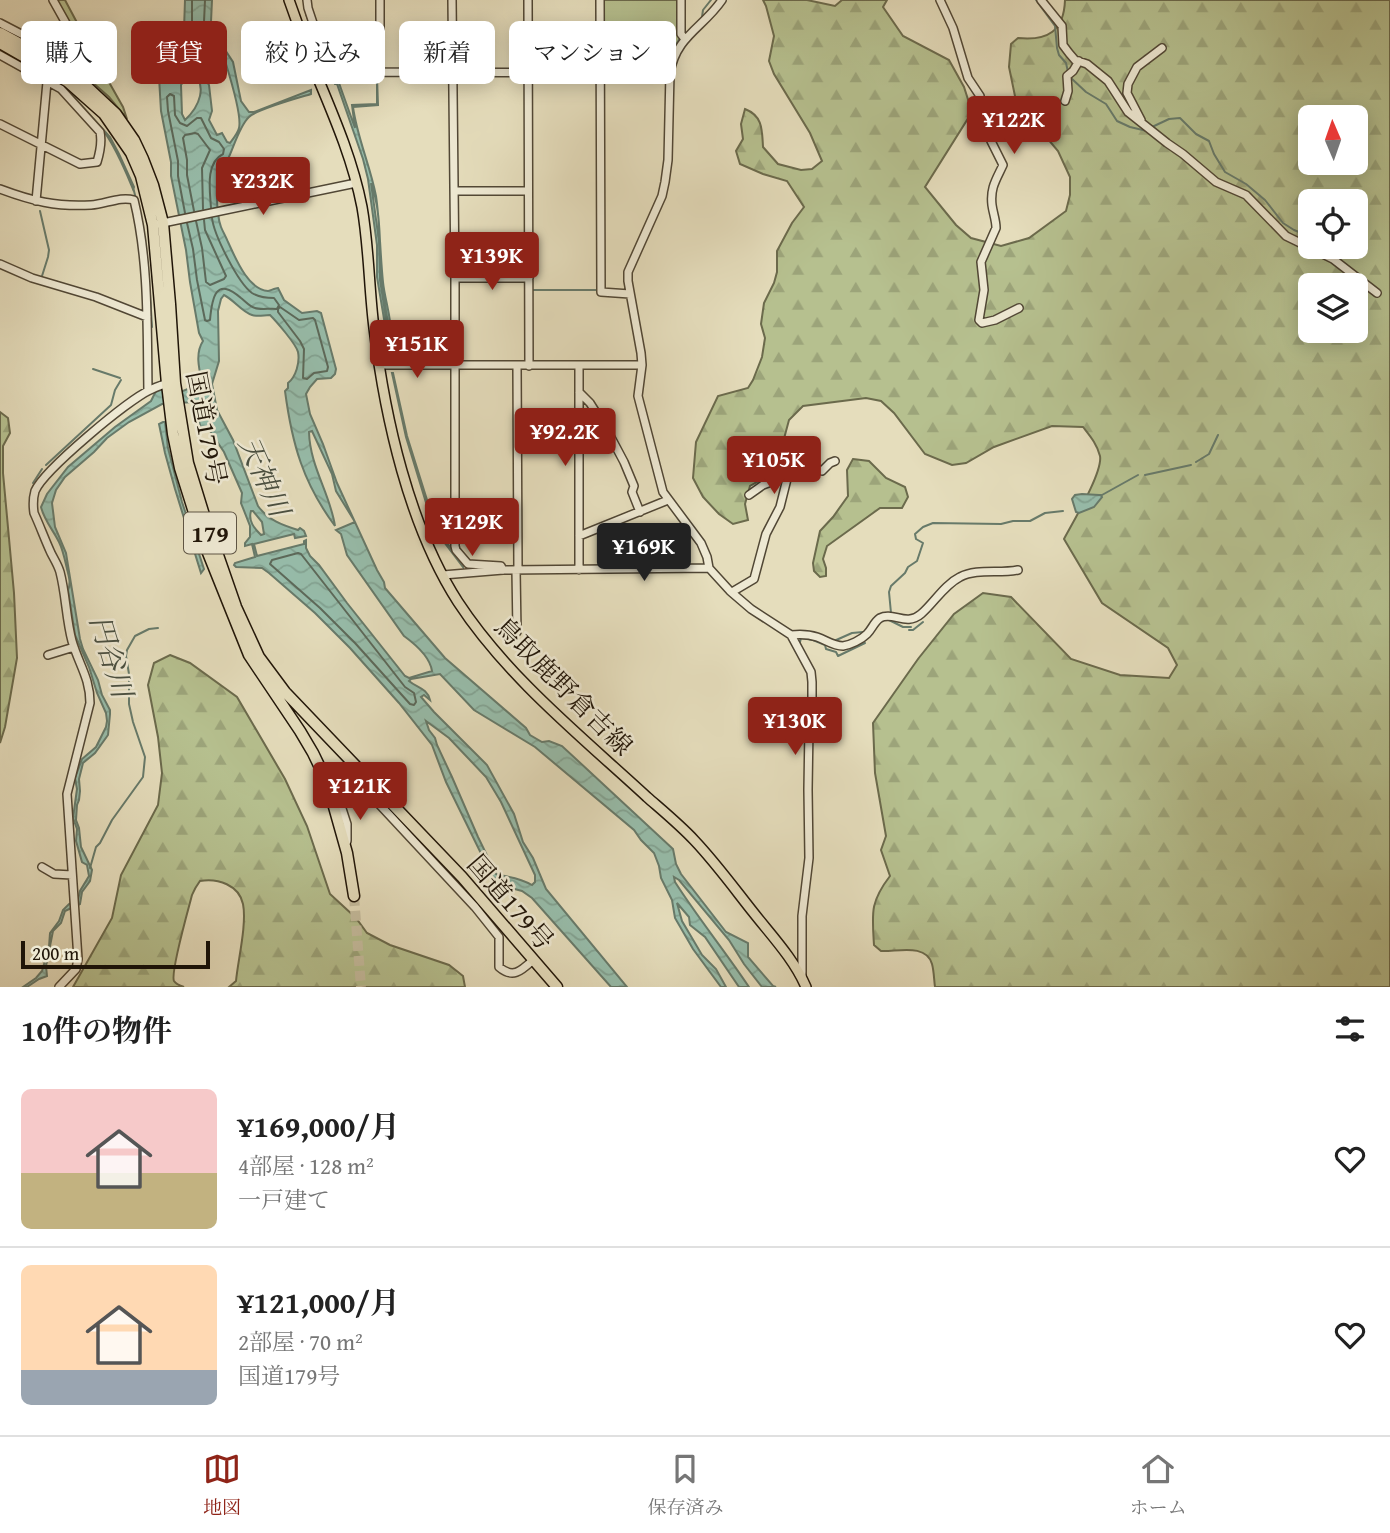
<!DOCTYPE html>
<html lang="ja">
<meta charset="utf-8">
<style>
:root{--surface:#fff;--page:#f2f2f2;--text:#222;--muted:#767676;--line:#e0e0e0;--accent:#8f2418}
body{margin:0;font-family:"Gentium Book Plus","Noto Serif JP",serif;background:var(--page);color:var(--text);height:100vh;display:flex;flex-direction:column;font-size:26px;white-space:nowrap}
*{box-sizing:border-box;margin:0}
p{font-size:23px;color:var(--muted)}
.icon{flex:none;width:38px;height:38px;fill:none;stroke:currentColor;stroke-width:2;stroke-linecap:round;stroke-linejoin:round}
.map{position:relative;height:987px;overflow:hidden}
.side{display:flex;flex-direction:column;background:var(--surface);flex:1}
.side>*{flex:none}
.hud{position:absolute;left:21px;top:21px;width:700px;height:63px;display:flex;gap:14px}
.needle{width:46px;rotate:358deg}
.buttons{position:absolute;left:1298px;top:105px;display:grid;gap:14px}
.buttons a{display:grid;place-items:center;width:70px;height:70px;border-radius:10px;background:var(--surface);box-shadow:0 4px 18px #0003;font-size:35px}
.scale{position:absolute;left:21px;bottom:18px;width:189px;box-sizing:border-box;padding-left:7px;border:4px solid #201508;border-top:0;font-size:19px;line-height:24px;white-space:nowrap;color:#201508;-webkit-text-stroke:5px #eee9d3;paint-order:stroke}
.price{position:absolute;translate:-50% -60px;padding:0 16px;border-radius:7px;background:var(--accent);color:#fff;font-size:23px;line-height:46px;filter:drop-shadow(0 2px 4px #0008)}
.price::after{content:'';position:absolute;left:50%;top:42px;width:21px;height:16px;margin-left:-10px;background:inherit;clip-path:polygon(0 0,100% 0,50% 100%)}
.price.on{background:#222;color:#fff}
ul{padding:0;list-style:none}
li{display:flex;align-items:center;gap:21px;height:175px;padding:0 21px}
li+li{border-top:2px solid var(--line)}
li span{display:grid;place-items:center;flex:none;width:196px;height:140px;border-radius:10px;color:#555}
li>.icon{margin-inline-start:auto}
span .icon{width:84px;height:84px;fill:#fffc;stroke-width:1}
li b{font-size:30px}
h2{display:flex;justify-content:space-between;align-items:center;height:84px;padding:0 21px;font-size:30px}
.pill{padding:0 24px;border-radius:10px;background:var(--surface);box-shadow:0 4px 18px #0003;font-size:24px;line-height:63px}
.pill.on{background:var(--accent);color:#fff}
.menu{display:flex;justify-content:space-around;align-items:center;height:98px;border-top:2px solid var(--line);background:var(--surface);font-size:19px;color:var(--muted)}
.menu a{display:grid;justify-items:center;gap:4px}
.menu .on{color:var(--accent)}
.map>svg:first-child{display:block}
.grass{fill:#b6c08f;stroke:#6b6a4c;stroke-width:2}
.forest{fill:url(#forest-firs);stroke:#6b6a4c;stroke-width:2;fill-rule:evenodd}
.water{fill:url(#water-waves);stroke:#677a6a;stroke-width:2;fill-rule:evenodd}
.lines{fill:none;stroke-linecap:round;stroke-linejoin:round}
.shore{stroke:#5c695a;stroke-width:2}
.stream{stroke:#677a6a;stroke-width:2}
.highway-tunnel{stroke:#c7bfa1;stroke-width:10;stroke-dasharray:10 5;stroke-linecap:butt}
.minor-casing{stroke:#514735;stroke-width:10}
.major-casing{stroke:#201508;stroke-width:12}
.highway-casing{stroke:#201508;stroke-width:13}
.minor{stroke:#eee9d3;stroke-width:7}
.major{stroke:#e5ddbc;stroke-width:9}
.highway{stroke:#e5ddbc;stroke-width:10}
.labels{text-anchor:middle;dominant-baseline:central;stroke-width:5;stroke-linejoin:round;paint-order:stroke}
.shield{fill:#eee9d3;stroke:#5e5545;stroke-width:2}
.shield-label{font-size:24px;font-weight:bold;fill:#201508}
.street-label{font-size:26px;fill:#201508;stroke:#eee9d3}
.water-label{font-size:28px;font-style:italic;fill:#4a5041;stroke:#eee9d3}
</style>
<div class="map">
<svg width="1390" height="987" viewBox="0 0 1390 987">
<defs>
<pattern id="forest-firs" width="22" height="20" patternUnits="userSpaceOnUse" patternTransform="scale(1.75)"><rect width="22" height="20" fill="#b6c08f"/><path d="M5 1l3.5 6h-7zM16 11l3.5 6h-7z" fill="#9ca47a"/></pattern>
<pattern id="water-waves" width="16" height="10" patternUnits="userSpaceOnUse" patternTransform="scale(1.75)"><rect width="16" height="10" fill="#97bdab"/><path d="M0 5q4-4 8 0t8 0" fill="none" stroke="#82a292"/></pattern>
</defs>
<rect width="100%" height="100%" fill="#e5ddbc"/>
<filter id="stains"><feTurbulence type="fractalNoise" baseFrequency=".00286" numOctaves="4"/><feColorMatrix values="0 0 0 0 .2 0 0 0 0 .09 0 0 0 0 .02 0 0 0 .5 -.17"/></filter>
<radialGradient id="worn" r=".72"><stop offset=".6" stop-color="#630" stop-opacity="0"/><stop offset="1" stop-color="#630" stop-opacity=".3"/></radialGradient>
<path class="grass" d="M56,0H65L99,64C91,61 87,61 85,52Z
M602,0H679L681,39L673,51L667,71L606,70L605,22L602,20Z
M85,62L101,68L123,107L127,119L109,97L83,74L81,69Z"/>
<path class="forest" d="M763,0H807L835,6L842,0H887L883,7L903,36L949,60L964,87L972,112L925,187L956,225L971,238L1001,246L1029,238L1066,211L1070,195V177L1058,151L1016,101L1009,67L1011,44L1018,38C1048,41 1064,31 1065,0H1390V987H935C934,980 934,971 932,964C926,943 897,952 881,951L874,945C872,913 870,902 890,876L881,850L886,836L875,773L873,723L918,659L954,614L983,593L1011,597L1071,659L1120,675L1169,678L1177,665L1168,648L1102,603L1064,539C1073,522 1103,472 1100,456C1097,444 1090,436 1083,427L1052,426L994,447L966,463L952,465L925,454L894,413L881,401L866,398L803,406L789,420L775,472L750,486L745,504L748,520L733,524L719,514L703,497L693,478L696,442L718,396L748,388L753,380L762,357L765,338L761,324L764,303L774,283L777,272V251L792,223L804,207L787,181L763,174L740,164L736,151L743,139L741,124L745,109C763,116 762,130 763,147L778,164L801,170L812,169L822,161L810,133L774,74L769,61L774,36L766,6ZM1311,117H1356V163H1311ZM1311,201H1356V247H1311ZM1311,285H1356V331H1311Z
M0,412L8,418L10,433L3,446V473L14,593L17,658L5,727L0,743Z
M853,459L869,461L886,478L905,487L908,497L902,508H880L827,546L823,559L826,568V576L820,577L814,571L813,563L820,531L833,517L848,496L847,470Z
M170,655L190,663L237,697L285,779L307,826L330,894L356,918L367,933L390,945L449,965L463,976L465,987H229L236,981C238,960 247,924 243,904C239,885 218,878 200,881C197,885 194,890 192,895C189,907 170,973 174,981C176,984 181,986 184,987H73L112,918L121,875L158,805L162,773L158,737L148,685L154,663Z"/>
<path class="water" d="M185,0H212L211,22L216,36L233,62L241,101L249,112H254L311,90V94C298,98 257,109 249,117C239,126 233,150 227,161L221,162C215,174 216,214 221,227C223,232 226,237 228,242C235,257 248,290 268,291C269,291 276,288 278,288L284,300L302,313L317,311L321,313L336,369L335,374L331,378L317,379L310,387L306,394L310,414L323,444L337,483L377,570L384,582L385,588L445,658L526,728L530,735L542,742L549,741L562,746L673,849L676,864L681,874L726,932L748,943V957L773,986L776,987H762L744,964L729,940L679,880L674,877L675,882C698,918 725,951 749,987H739L705,937L690,925L689,917L677,903L682,921L702,955L716,969L726,987H721L693,949L675,918L672,900L661,878L659,866L654,853L641,840L634,830L535,747L474,710L440,674L411,679L409,681C417,688 427,688 430,700L424,695L421,697L434,712L487,765L514,814L523,842L533,858L546,889L627,987H611L532,898L522,891L503,886L492,876L446,782L432,745L399,703L350,648L315,613L269,573L262,568L236,567L234,565L235,563L255,557L252,544L245,546V543L250,537V526L241,503L242,493L224,452L208,428L201,429L194,402L162,404L129,422L107,438L94,452L65,477L56,490L52,503L55,527L66,553L80,639L83,649L98,680L102,695L110,710V714L108,735L95,753L83,763L79,779L80,791L79,800L77,805L76,820L79,828L81,847L92,870L90,881L82,892L80,904L65,911L61,923L53,931L46,966L47,976L39,979L27,987H23L36,978L42,971L49,947L50,933L59,921L63,910L69,904L78,900L80,891L89,876L87,865L82,862L76,841L77,829L73,818L77,789L75,778L82,759L96,747L106,727L107,721L106,713L97,693L89,667L75,635L68,590C71,583 69,577 67,569C65,560 63,550 59,542C53,530 44,520 41,507L47,494L68,467L115,427L151,401L156,391L160,389L183,391L200,384L202,382C199,369 195,353 203,341L199,333L190,282L186,250L171,176V162L161,111L159,77L180,65L183,59ZM201,45H206L220,57L221,62L226,64C230,77 242,116 239,128C238,133 233,139 230,143L227,142L222,133L217,135L209,120L212,111L209,85L202,74L198,62ZM191,71C209,85 199,107 185,120L182,114L181,85ZM224,295C234,300 242,312 252,315C258,317 264,315 270,315C276,321 296,344 298,352C300,362 296,377 288,383V388L285,391C292,444 303,483 335,526C330,493 310,467 309,432L312,431L332,474L336,491L355,522L336,530L341,534L347,555L404,636C415,644 430,657 432,671L409,678L405,676L347,603L319,565L310,556L306,548V540L304,541V544L257,556L254,544L294,534L295,538L306,536L304,531L300,528L298,530C282,525 268,520 258,506L233,440L217,410L212,384L219,361L218,311L221,299ZM251,511H253L262,522L264,534L261,535C254,528 248,521 251,511ZM426,721L449,738L486,777L501,802L535,875V882L532,885C518,877 511,878 496,874L478,837L452,777L437,745L435,738L429,730Z
M377,77L378,105L353,107C357,137 370,165 376,196C380,224 380,253 383,282C385,301 393,323 391,340C388,320 383,300 382,280C379,248 382,213 371,183L379,241L380,280L391,351L395,360L451,363L395,361L393,360L391,361L377,277V245L368,179L363,159L337,84H335L334,82L339,83L355,128L352,105L377,104Z
M72,95L110,137L119,154L134,187L133,189C125,170 117,150 105,133C95,120 83,108 71,96Z
M392,373H393L407,436L433,519L439,531L463,566V567L441,538L431,519L406,437Z
M163,422H165L168,448L182,502L204,569L201,573L175,489L165,453L159,424Z
M1082,494L1099,495H1101L1102,497L1094,507L1079,513L1076,512L1072,499L1075,495Z"/>
<g class="lines">
<path class="shore" d="M192,0V37L195,40L205,38L208,36L204,22L205,0
M194,211L187,175V160L183,138L185,135L195,133L198,134L210,150L202,168L203,209
M185,213L178,176V161L168,111L167,97L170,94L174,96L175,115L180,123L187,126L197,118H201L211,138L219,142L224,149L223,154C205,163 210,191 211,208
M196,221L202,248L206,282L210,285L224,279L226,276L205,230L204,220
M187,223L193,249L197,280L205,320L207,321L210,320C212,297 216,276 241,298C245,301 250,307 255,308C260,310 272,308 277,309L279,305L274,298C267,298 259,297 252,293C238,283 214,235 212,218
M280,307L299,320L313,318L315,320L328,367L327,371L314,373L307,379L303,378L304,349L300,341L278,312V309Z
M298,553L301,554L405,687L414,693L416,702L414,705L410,704L355,643L320,608L270,564L272,560Z"/>
<path class="stream" d="M1036,0L1055,26L1057,48L1059,55L1066,63L1068,72
M306,14L310,25
M702,17L703,10L711,0
M666,69L670,55L680,38
M1071,78L1086,92L1106,104L1117,121L1130,127L1147,131
M1152,127L1169,119L1180,118L1196,134L1209,141L1214,154L1225,172L1246,184L1265,200L1283,223L1294,230L1311,237
M133,187L136,199
M40,211L49,250L48,257L42,276
M532,290H597
M150,294L152,327
M557,362L566,361
M581,362L601,361
M93,369L120,378
M514,392V545
M1196,462L1209,454L1218,435
M46,465L111,405L115,390L121,380
M1145,475L1191,465
M33,483L42,469
M1102,495L1138,475
M891,613L889,592L891,586L905,573L908,567L917,561L923,543L916,539L915,534L923,527L933,523L1001,524L1013,521H1030L1045,513L1063,511
M889,620L903,627H911
M909,630H913L923,622
M834,641L852,633L863,632
M800,642L801,638L813,640L825,645L826,649L836,652L838,656L865,643
M90,868L96,847L100,843L112,820L143,777L145,757L133,722L129,704V674L126,656L127,650L135,636L149,629L158,628"/>
<path class="highway-tunnel" d="M354,896L361,987"/>
<g class="minor-casing">
<path id="minor" d="M53,0L81,50V56L70,71
M307,0L308,8L327,65L334,68H341
M380,0V74
M452,0L455,278V546L456,550L468,564L501,566L503,570
M528,0L529,366
M600,0L601,292L630,294
M681,0V34L685,39
M722,0C703,28 676,36 670,73L668,160L665,182L662,196L628,272V281L641,353L642,365L638,396L663,492L701,543L707,557L709,568L730,591L751,609L791,635L811,672L812,682V702L809,727L808,790L809,858L802,916V979
M940,0L953,28L968,78L980,96L981,104L990,130L991,141L1003,165C996,180 990,188 992,205C993,213 996,220 996,228L981,262L984,290L979,320L982,323L995,320L1019,308
M1041,0L1062,26L1063,45L1069,53L1075,60L1087,64L1108,81L1128,112L1167,143L1183,154L1216,182L1246,195L1286,236L1333,259L1377,293
M0,23L25,36L69,30
M0,55L61,89L100,132C102,141 100,152 97,162L80,164L0,124
M317,75L324,72L670,73
M1065,101L1068,91L1067,76L1073,71L1079,61
M1141,120L1127,93L1128,84L1137,67L1162,48
M0,189C32,201 56,207 91,205C106,204 120,196 134,200C149,262 147,327 148,391
M454,191H528
M36,201L47,82
M158,224L356,183
M0,264L32,278L96,297L147,317
M455,278H529
M380,365H642
M579,365V570
M517,366L518,570
M579,392L590,403L607,430L624,462L634,486L632,492L640,512
M749,495L763,485L787,476
M579,536L668,500
M516,570L517,632
M443,575L503,570L709,568
M732,592L754,579L766,534L780,507L789,471C800,464 810,466 822,471L830,463L835,461
M791,635C800,634 808,634 817,637C826,640 833,646 843,646C850,645 861,640 867,634C872,629 874,622 880,618C893,611 906,627 921,614C934,603 944,585 960,577C977,568 999,574 1018,570
M48,655L74,647
M320,766L330,773C339,771 345,771 353,776L475,907L499,937V967C513,979 521,971 533,960
M347,841V824L336,790C338,782 342,779 350,777L355,779
M42,867L54,874L72,875
M59,987L76,969L78,959L67,794L90,703C90,678 79,665 72,641C66,619 66,595 60,572C58,565 54,559 51,553C45,540 40,526 34,513C33,506 33,498 35,491C44,470 128,400 150,390C156,387 164,384 171,383"/>
</g>
<g class="major-casing">
<path id="major" d="M289,0C298,25 307,51 317,76C335,119 353,161 362,207C369,246 369,289 374,328C385,418 409,526 458,602C507,677 582,737 647,797C663,811 680,825 694,840C715,862 734,888 753,912C771,935 794,959 806,987"/>
</g>
<g class="highway-casing">
<path id="highway" d="M0,33L70,71L116,114L134,140L143,159L153,185L163,223L170,304L175,383L188,463L204,515L236,607L259,657L285,692L462,877L557,987
M0,43L68,82L104,114L131,153L141,176L153,225L167,384L173,434L180,468L202,538L249,655L300,731L313,753L327,782L347,853L354,896"/>
</g>
<use href="#minor" class="minor"/>
<use href="#major" class="major"/>
<use href="#highway" class="highway"/>
</g>
<g class="labels">
<rect class="shield" x="184" y="512.5" width="52" height="41" rx="5"/>
<g class="shield-label">
<text x="210" y="533">179</text>
</g>
<g class="street-label">
<text transform="translate(207 428) rotate(79)">国道179号</text>
<text transform="translate(564 686) rotate(45)">鳥取鹿野倉吉線</text>
<text transform="translate(511 902) rotate(49)">国道179号</text>
</g>
<g class="water-label">
<text transform="translate(265 476) rotate(66)">天神川</text>
<text transform="translate(112 656) rotate(73)">円谷川</text>
</g>
</g>
<rect width="100%" height="100%" filter="url(#stains)"/>
<rect width="100%" height="100%" fill="url(#worn)"/>
</svg>
<div class="buttons">
<a><svg class="needle" viewBox="-14 -14 28 28"><path d="M0-13l5 13h-10z" fill="#e53935"/><path d="M0 13l5-13h-10z" fill="#767676"/></svg></a>
<a><svg class="icon" aria-label="locate" viewBox="0 0 24 24"><circle cx="12" cy="12" r="6"/><path d="M12 2v4M12 18v4M2 12h4M18 12h4"/></svg></a>
<a><svg class="icon" aria-label="layers" viewBox="0 0 24 24"><path d="M12 4l9 5-9 5-9-5zM3 14l9 5 9-5"/></svg></a>
</div>
<div class="scale">200 m</div>
<b class="price" style="left:1014px;top:156px">¥122K</b>
<b class="price" style="left:263px;top:217px">¥232K</b>
<b class="price" style="left:492px;top:292px">¥139K</b>
<b class="price" style="left:417px;top:380px">¥151K</b>
<b class="price" style="left:565px;top:468px">¥92.2K</b>
<b class="price" style="left:774px;top:496px">¥105K</b>
<b class="price" style="left:472px;top:558px">¥129K</b>
<b class="price on" style="left:644px;top:583px">¥169K</b>
<b class="price" style="left:795px;top:757px">¥130K</b>
<b class="price" style="left:360px;top:822px">¥121K</b>
<div class="hud">
<a class="pill">購入</a>
<a class="pill on">賃貸</a>
<a class="pill">絞り込み</a>
<a class="pill">新着</a>
<a class="pill">マンション</a>
</div>
</div>
<section class="side">
<h2>10件の物件<svg class="icon" aria-label="filters" viewBox="0 0 24 24"><path d="M4 7h16M4 17h16"/><circle cx="9" cy="7" r="2"/><circle cx="15" cy="17" r="2"/></svg></h2>
<ul>
<li><span style="background:linear-gradient(#f6c9c9 60%,#c2b280 0)"><svg class="icon" aria-label="home" viewBox="0 0 24 24"><path d="M3 11l9-7 9 7M6 9v11h12V9"/></svg></span><div><b>¥169,000/月</b><p>4部屋 · 128 m²</p><p>一戸建て</p></div><svg class="icon" aria-label="heart" viewBox="0 0 24 24"><path d="M12 20l-8-8c-3-5 5-10 8-4 3-6 11-1 8 4z"/></svg></li>
<li><span style="background:linear-gradient(#ffd9b3 75%,#9aa5b1 0)"><svg class="icon" aria-label="home" viewBox="0 0 24 24"><path d="M3 11l9-7 9 7M6 9v11h12V9"/></svg></span><div><b>¥121,000/月</b><p>2部屋 · 70 m²</p><p>国道179号</p></div><svg class="icon" aria-label="heart" viewBox="0 0 24 24"><path d="M12 20l-8-8c-3-5 5-10 8-4 3-6 11-1 8 4z"/></svg></li>
</ul>
</section>
<nav class="menu">
<a class="on"><svg class="icon" aria-label="map" viewBox="0 0 24 24"><path d="M3 6l6-2 6 2 6-2v14l-6 2-6-2-6 2zM9 4v14M15 6v14"/></svg>地図</a>
<a><svg class="icon" aria-label="saved" viewBox="0 0 24 24"><path d="M7 4h10v16l-5-4-5 4z"/></svg>保存済み</a>
<a><svg class="icon" aria-label="home" viewBox="0 0 24 24"><path d="M3 11l9-7 9 7M6 9v11h12V9"/></svg>ホーム</a>
</nav>
